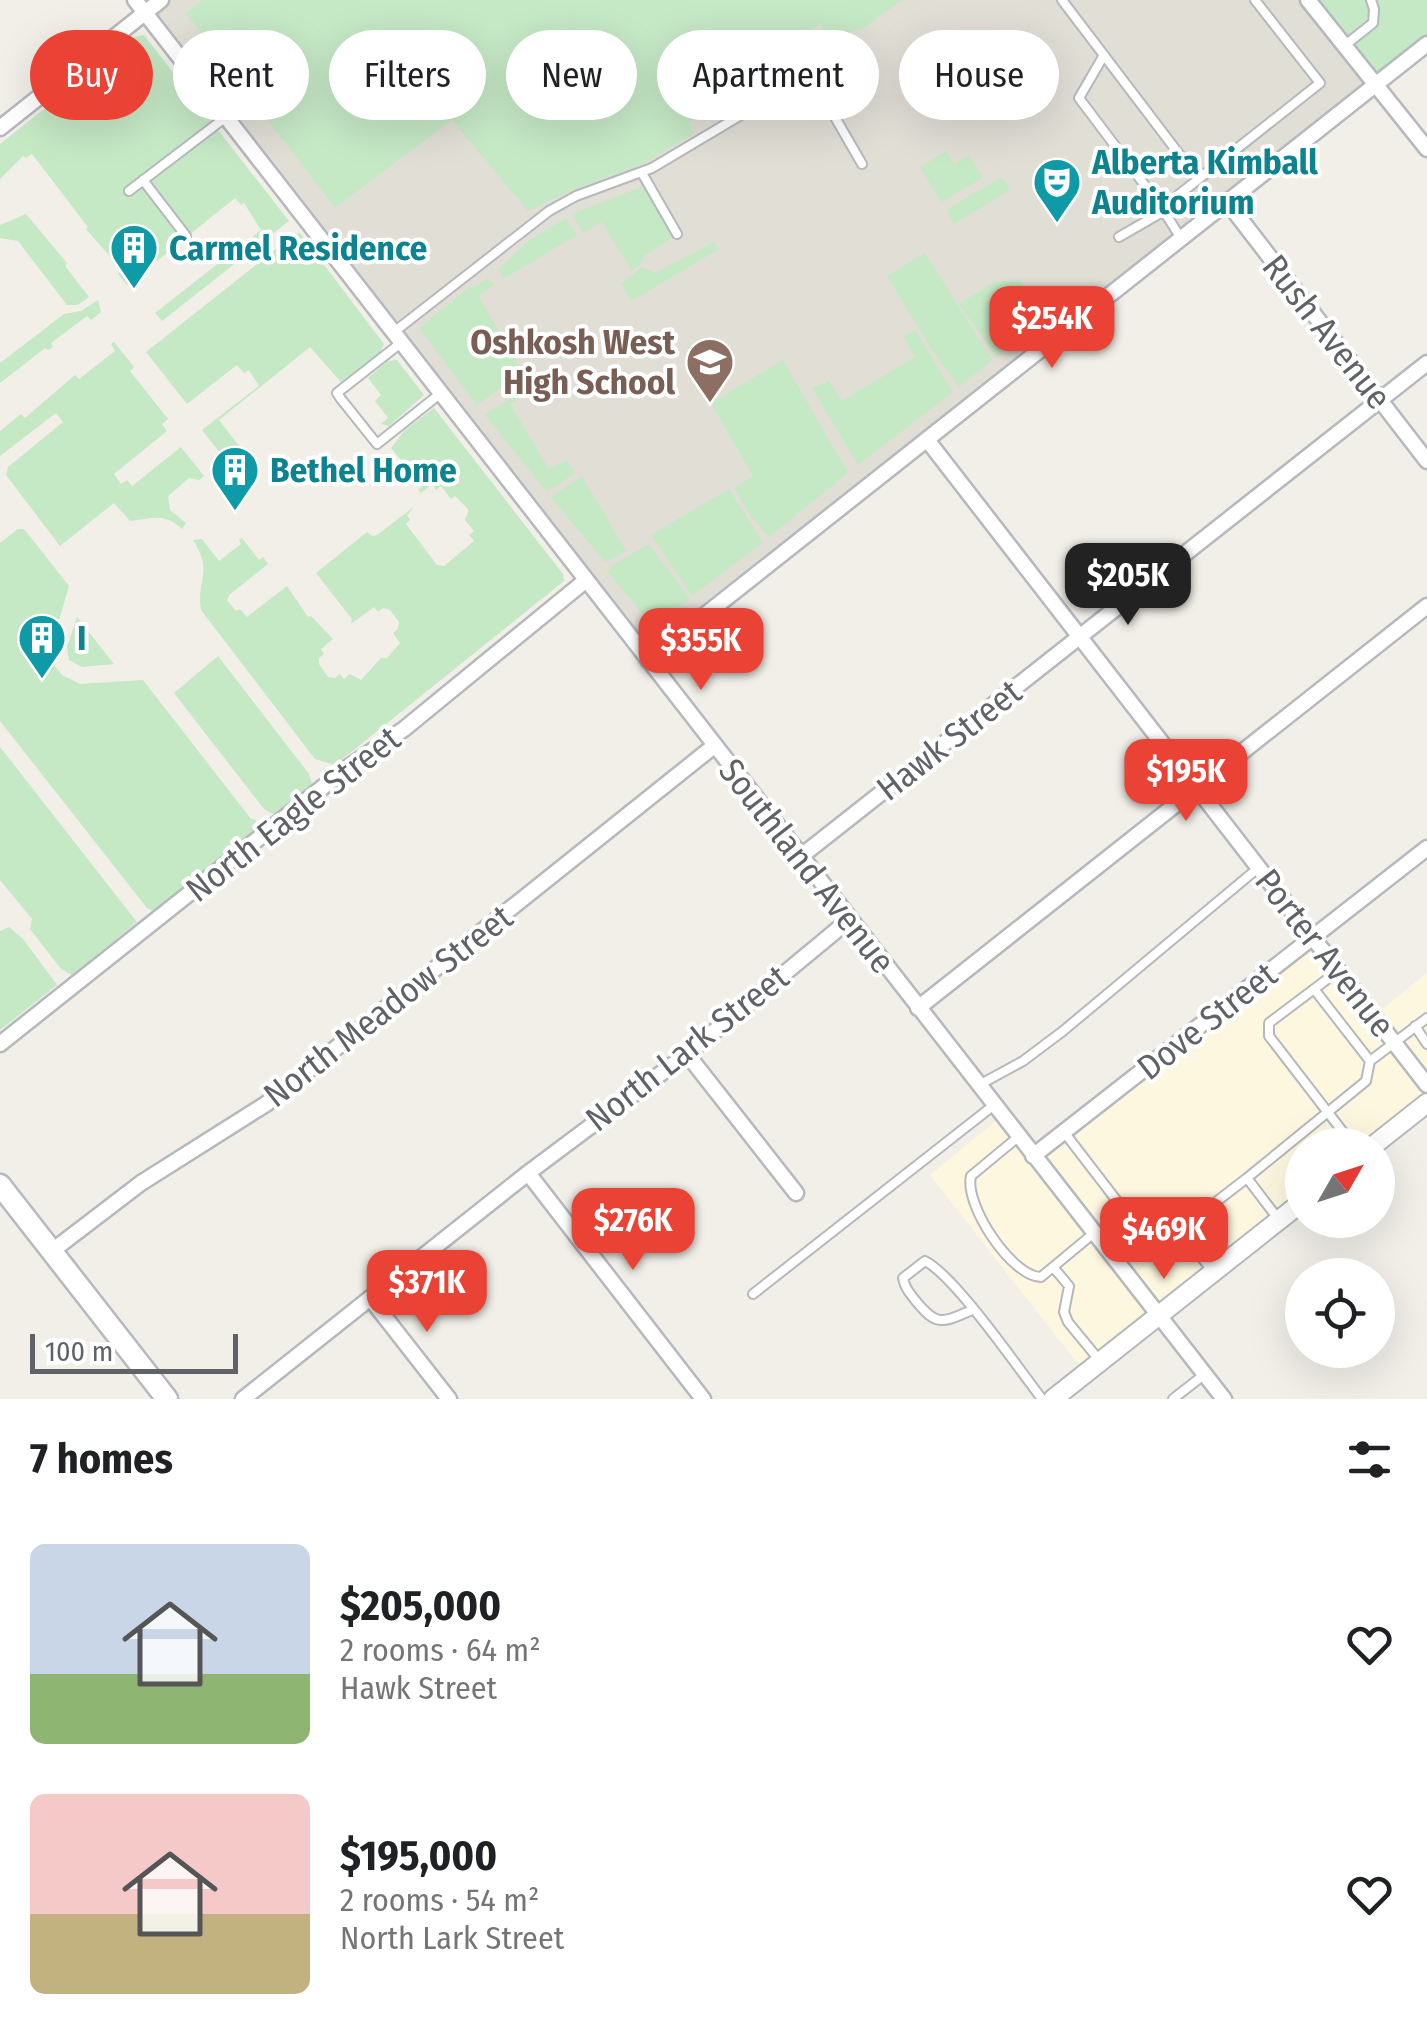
<!DOCTYPE html>
<meta charset="utf-8">
<style>
:root{--surface:#fff;--page:#f2f2f2;--text:#202124;--muted:#757577;--accent:#ea4335}
body{margin:0;font-family:"Fira Sans Condensed",sans-serif;background:var(--page);color:var(--text);height:100vh;display:flex;flex-direction:column;font-size:38px;white-space:nowrap}
*{box-sizing:border-box;margin:0}
p{font-size:32px;color:var(--muted)}
.icon{flex:none;width:55px;height:55px;fill:none;stroke:currentColor;stroke-width:2;stroke-linecap:round;stroke-linejoin:round}
.map{position:relative;height:1399px;overflow:hidden}
.details{display:flex;flex-direction:column;background:var(--surface);flex:1}
.details>*{flex:none}
.guide{position:absolute;left:30px;top:30px;width:1368px;height:90px;display:flex;gap:20px}
.needle{width:65px;rotate:51deg}
.controls{position:absolute;left:1285px;top:1128px;display:grid;gap:20px}
.controls a{display:grid;place-items:center;width:110px;height:110px;border-radius:50%;background:var(--surface);box-shadow:0 10px 40px #0002;font-size:50px}
.scale{position:absolute;left:30px;bottom:25px;width:208px;box-sizing:border-box;padding-left:10px;border:5px solid #5f6368;border-top:0;font-size:28px;line-height:35px;white-space:nowrap;color:#5f6368;-webkit-text-stroke:8px #fff;paint-order:stroke}
.price{position:absolute;translate:-50% -85px;padding:0 22px;border-radius:20px;background:var(--accent);color:#fff;font-size:32px;line-height:65px;filter:drop-shadow(0 2px 5px #0008)}
.price::after{content:'';position:absolute;left:50%;top:60px;width:30px;height:22px;margin-left:-15px;background:inherit;clip-path:polygon(0 0,100% 0,50% 100%)}
.price.selected{background:#222;color:#fff}
ul{padding:0;list-style:none}
li{display:flex;align-items:center;gap:30px;height:250px;padding:0 30px}
li span{display:grid;place-items:center;flex:none;width:280px;height:200px;border-radius:15px;color:#555}
li>.icon{margin-inline-start:auto}
span .icon{width:120px;height:120px;fill:#fffc;stroke-width:1}
li b{font-size:42px}
h2{display:flex;justify-content:space-between;align-items:center;height:120px;padding:0 30px;font-size:42px}
.tag{padding:0 35px;border-radius:45px;background:var(--surface);box-shadow:0 10px 40px #0002;font-size:35px;line-height:90px}
.tag.selected{background:var(--accent);color:#fff}
.map>svg:first-child{display:block}
.commercial{fill:#fef7e0}
.education{fill:#e1ded6}
.green{fill:#c5e8c5}
.lines{fill:none;stroke-linecap:round;stroke-linejoin:round}
.service-casing{stroke:#b5b8bc;stroke-width:12}
.minor-casing{stroke:#b5b8bc;stroke-width:19}
.tertiary-casing{stroke:#b5b8bc;stroke-width:22}
.secondary-casing{stroke:#b6babf;stroke-width:25}
.service{stroke:#fff;stroke-width:8}
.minor{stroke:#fff;stroke-width:14}
.tertiary{stroke:#fff;stroke-width:18}
.secondary{stroke:#fff;stroke-width:20}
.labels{text-anchor:middle;dominant-baseline:central;stroke-width:8;stroke-linejoin:round;paint-order:stroke}
.culture-label{font-size:35px;font-weight:bold;fill:#0d838f;stroke:#fff;text-anchor:start}
.street-label{font-size:35px;fill:#5f6368;stroke:#fff}
.education-label{font-size:35px;font-weight:bold;fill:#785e54;stroke:#fff;text-anchor:end}
</style>
<div class="map">
<svg width="1427" height="1399" viewBox="0 0 1427 1399">
<rect width="100%" height="100%" fill="#f1efe8"/>
<path class="commercial" d="M1312,937L1374,1016L1427,973V1103L1374,1145H1302V1202L1086,1374L930,1175L1002,1116L1033,1156Z"/>
<path class="education" d="M161,0H1308L1375,85L648,660L145,13Z"/>
<path class="green" d="M202,0H902L861,30L859,28L831,42L820,24L749,77L753,85L689,123L694,134L640,165L570,191L528,211L452,120L335,208L186,13Z
M1308,0H1427V44L1375,85Z
M144,35L289,221L162,321L155,313L261,230L244,203L241,205L235,198L127,285L118,274L122,270L86,229L88,227L32,154L26,158L23,156L0,179V144L134,37Z
M946,151L954,164L969,155L983,178L941,202L920,167Z
M1002,177L1010,190L954,224L946,210Z
M644,186L674,236L644,256L641,264L632,271L602,222L583,233L572,214Z
M26,214L67,263L65,266L89,297L78,305H67L18,241L0,238V225Z
M566,218L577,235L503,279L498,270L528,241Z
M300,233L384,344L380,352L341,382L310,347L219,420L239,446L238,456L253,475L249,478L237,463L231,467L202,430L259,386L249,370L244,373L237,365L187,404L146,352L295,234Z
M714,242L719,249L631,301L621,284L642,267L655,273Z
M925,253L992,360L959,387L932,350L887,276Z
M488,278L495,285L478,296L523,372L477,405L419,328L471,286L475,287Z
M1020,280L1042,320L996,357L959,304L994,282Z
M98,300L101,312L91,320L87,316L51,343L53,347L48,350L45,348L0,383V363L64,314L81,311Z
M915,330L953,392L858,465L812,388L829,381L842,401L915,357L903,336Z
M114,342L134,367L130,371L168,419L162,424L167,431L114,474L121,484L127,480L132,486L181,447L204,476L199,480L189,478L168,496L170,510L186,523L182,529C164,512 150,519 130,521L114,503L60,546L6,475L8,467L63,422L56,413L0,456V431L21,414L25,418L75,375L79,379L115,351L111,344Z
M397,360L424,395L389,426L381,424L388,418L375,401L381,395L368,378L388,361Z
M783,360L848,473L769,537L750,515L734,488L753,476L711,403Z
M547,374L550,380L510,404L549,469L567,460L575,473L547,492L485,415Z
M434,408L563,574L564,581L335,765L315,759L201,610C196,579 214,573 193,540L202,539L219,561L241,544L239,540L242,538L259,560L263,557L268,564L229,595L227,600L236,611L240,609L247,617L287,586L308,617L311,616L333,639L321,649L324,654L319,658V664L328,677L335,678L340,674L344,679L350,674L361,680L381,658H387L400,643L393,633L398,629L399,622L390,610L383,608L378,612L374,607L351,624L352,619L316,573L367,532L372,536L377,535L414,507L407,515L410,520L406,524L437,565L444,566L474,541L469,535L474,531L465,520L469,510L455,496L451,499L441,486L436,490L432,484L421,493L418,490L422,486L391,448L405,430Z
M582,476L626,551L605,562L551,497Z
M729,489L763,542L692,596L651,535Z
M18,529H24L69,586L50,651L53,664L62,675L80,684L143,680L251,819L256,820V829L153,911L147,908L0,721V543Z
M649,544L690,599L653,627L608,572L611,566Z
M77,617L114,664L82,667L69,660L67,647Z
M218,656L309,774L312,784L275,815L264,809L174,693Z
M0,747L137,922L72,975L61,969L30,929L32,919L0,880Z
M9,927L23,939L57,985L0,1030V931Z"/>
<g class="lines">
<g class="service-casing">
<path id="service" d="M1062,0L1198,179
M813,43L807,46L814,68
M1344,46L1373,23L1374,9L1371,0
M1104,55L1079,98L1162,208
M642,173L677,234
M143,180L186,236
M129,191L226,117
M1119,237L1164,211
M1182,240L1162,208L1320,83L1255,0
M394,332L549,211L576,196L652,168L810,74L862,164
M402,342L337,393L341,399L377,444L441,393
M1338,971L1269,1023V1036L1353,1145
M1314,989L1370,1061
M1415,1026L1427,1044
M979,1085L1023,1061L1063,1031L1258,868
M1064,1132L1127,1214L1099,1238
M1018,1137L971,1176C964,1205 1012,1277 1041,1277L1053,1267
M1247,1178L1366,1081L1370,1061L1427,1018
M1127,1214L1148,1241L1164,1242L1247,1178L1279,1220
M1180,1230L1213,1272
M1094,1233L1053,1267L1069,1286L1064,1312L1068,1322L1100,1361
M753,1294L994,1105
M972,1310C942,1323 937,1327 915,1300C909,1292 905,1288 903,1278L925,1261C955,1276 1018,1368 1042,1399
M1173,1399L1205,1374"/>
</g>
<g class="minor-casing">
<path id="minor" d="M135,0L1224,1399
M1308,0L1427,149
M0,128L161,0
M1228,203L1427,461
M928,441L1427,1085
M648,660L1427,44
M800,857L1427,363
M918,1008L1427,606
M0,1044L347,768L404,729L585,581
M687,1054L796,1193
M1033,1156L1427,848
M528,1173L703,1399
M52,1251L141,1183L266,1104L714,746
M370,1298L449,1399
M243,1399L528,1173L687,1054L849,920"/>
</g>
<g class="tertiary-casing">
<path id="tertiary" d="M1374,1145L1427,1103
M1053,1399L1302,1202"/>
</g>
<g class="secondary-casing">
<path id="secondary" d="M0,1185L167,1399"/>
</g>
<use href="#service" class="service"/>
<use href="#minor" class="minor"/>
<use href="#tertiary" class="tertiary"/>
<use href="#secondary" class="secondary"/>
</g>
<defs>
<g id="theatre-pin" transform="scale(2.5)"><path d="M0 17L-7.5 6A9.5 9.5 0 1 1 7.5 6Z" fill="#0f9aa8" stroke="#fff"/><path d="M-5-5.5Q0-4 5-5.5V0Q5 5 0 6Q-5 5-5 0ZM-3.3-2.5H-1v1.5H-3.3ZM1-2.5H3.3v1.5H1ZM-2.8 1Q0 5.5 2.8 1Z" fill="#fff"/></g>
<g id="building-pin" transform="scale(2.5)"><path d="M0 17L-7.5 6A9.5 9.5 0 1 1 7.5 6Z" fill="#0f9aa8" stroke="#fff"/><path d="M-4-6H4V6H1V3H-1V6H-4ZM-2.5-4.3h1.7v1.8h-1.7ZM.8-4.3h1.7v1.8H.8ZM-2.5-1h1.7V.8h-1.7ZM.8-1h1.7V.8H.8Z" fill="#fff"/></g>
<g id="school-pin" transform="scale(2.5)"><path d="M0 17L-7.5 6A9.5 9.5 0 1 1 7.5 6Z" fill="#8d6e63" stroke="#fff"/><path d="M0-5L7-2L0 1L-7-2ZM-4 1L0 2.5L4 1V4Q0 6-4 4Z" fill="#fff"/></g>
</defs>
<g fill-rule="evenodd">
<use href="#theatre-pin" x="1057" y="182"/>
<use href="#building-pin" x="134" y="248"/>
<use href="#school-pin" x="710" y="362"/>
<use href="#building-pin" x="235" y="470"/>
<use href="#building-pin" x="42" y="638"/>
</g>
<g class="labels">
<g class="culture-label">
<text x="1092" y="162">Alberta Kimball<tspan x="1092" dy="40">Auditorium</tspan></text>
<text x="169" y="248">Carmel Residence</text>
<text x="270" y="470">Bethel Home</text>
<text x="77" y="638">I</text>
</g>
<g class="street-label">
<text transform="translate(1327 332) rotate(52)">Rush Avenue</text>
<text transform="translate(949 740) rotate(-38)">Hawk Street</text>
<text transform="translate(293 814) rotate(-38)">North Eagle Street</text>
<text transform="translate(807 866) rotate(52)">Southland Avenue</text>
<text transform="translate(1325 953) rotate(52)">Porter Avenue</text>
<text transform="translate(388 1006) rotate(-38)">North Meadow Street</text>
<text transform="translate(1207 1021) rotate(-38)">Dove Street</text>
<text transform="translate(687 1048) rotate(-38)">North Lark Street</text>
</g>
<g class="education-label">
<text x="675" y="342">Oshkosh West<tspan x="675" dy="40">High School</tspan></text>
</g>
</g>
</svg>
<div class="controls">
<a><svg class="needle" viewBox="-14 -14 28 28"><path d="M0-13l5 13h-10z" fill="#e53935"/><path d="M0 13l5-13h-10z" fill="#757577"/></svg></a>
<a><svg class="icon" aria-label="locate" viewBox="0 0 24 24"><circle cx="12" cy="12" r="6"/><path d="M12 2v4M12 18v4M2 12h4M18 12h4"/></svg></a>
</div>
<div class="scale">100 m</div>
<b class="price" style="left:1052px;top:371px">$254K</b>
<b class="price selected" style="left:1128px;top:628px">$205K</b>
<b class="price" style="left:701px;top:693px">$355K</b>
<b class="price" style="left:1186px;top:824px">$195K</b>
<b class="price" style="left:633px;top:1273px">$276K</b>
<b class="price" style="left:1164px;top:1282px">$469K</b>
<b class="price" style="left:427px;top:1335px">$371K</b>
<div class="guide">
<a class="tag selected">Buy</a>
<a class="tag">Rent</a>
<a class="tag">Filters</a>
<a class="tag">New</a>
<a class="tag">Apartment</a>
<a class="tag">House</a>
</div>
</div>
<section class="details">
<h2>7 homes<svg class="icon" aria-label="filters" viewBox="0 0 24 24"><path d="M4 7h16M4 17h16"/><circle cx="9" cy="7" r="2"/><circle cx="15" cy="17" r="2"/></svg></h2>
<ul>
<li><span style="background:linear-gradient(#c9d6e8 65%,#8fb573 0)"><svg class="icon" aria-label="home" viewBox="0 0 24 24"><path d="M3 11l9-7 9 7M6 9v11h12V9"/></svg></span><div><b>$205,000</b><p>2 rooms · 64 m²</p><p>Hawk Street</p></div><svg class="icon" aria-label="heart" viewBox="0 0 24 24"><path d="M12 20l-8-8c-3-5 5-10 8-4 3-6 11-1 8 4z"/></svg></li>
<li><span style="background:linear-gradient(#f6c9c9 60%,#c2b280 0)"><svg class="icon" aria-label="home" viewBox="0 0 24 24"><path d="M3 11l9-7 9 7M6 9v11h12V9"/></svg></span><div><b>$195,000</b><p>2 rooms · 54 m²</p><p>North Lark Street</p></div><svg class="icon" aria-label="heart" viewBox="0 0 24 24"><path d="M12 20l-8-8c-3-5 5-10 8-4 3-6 11-1 8 4z"/></svg></li>
</ul>
</section>
